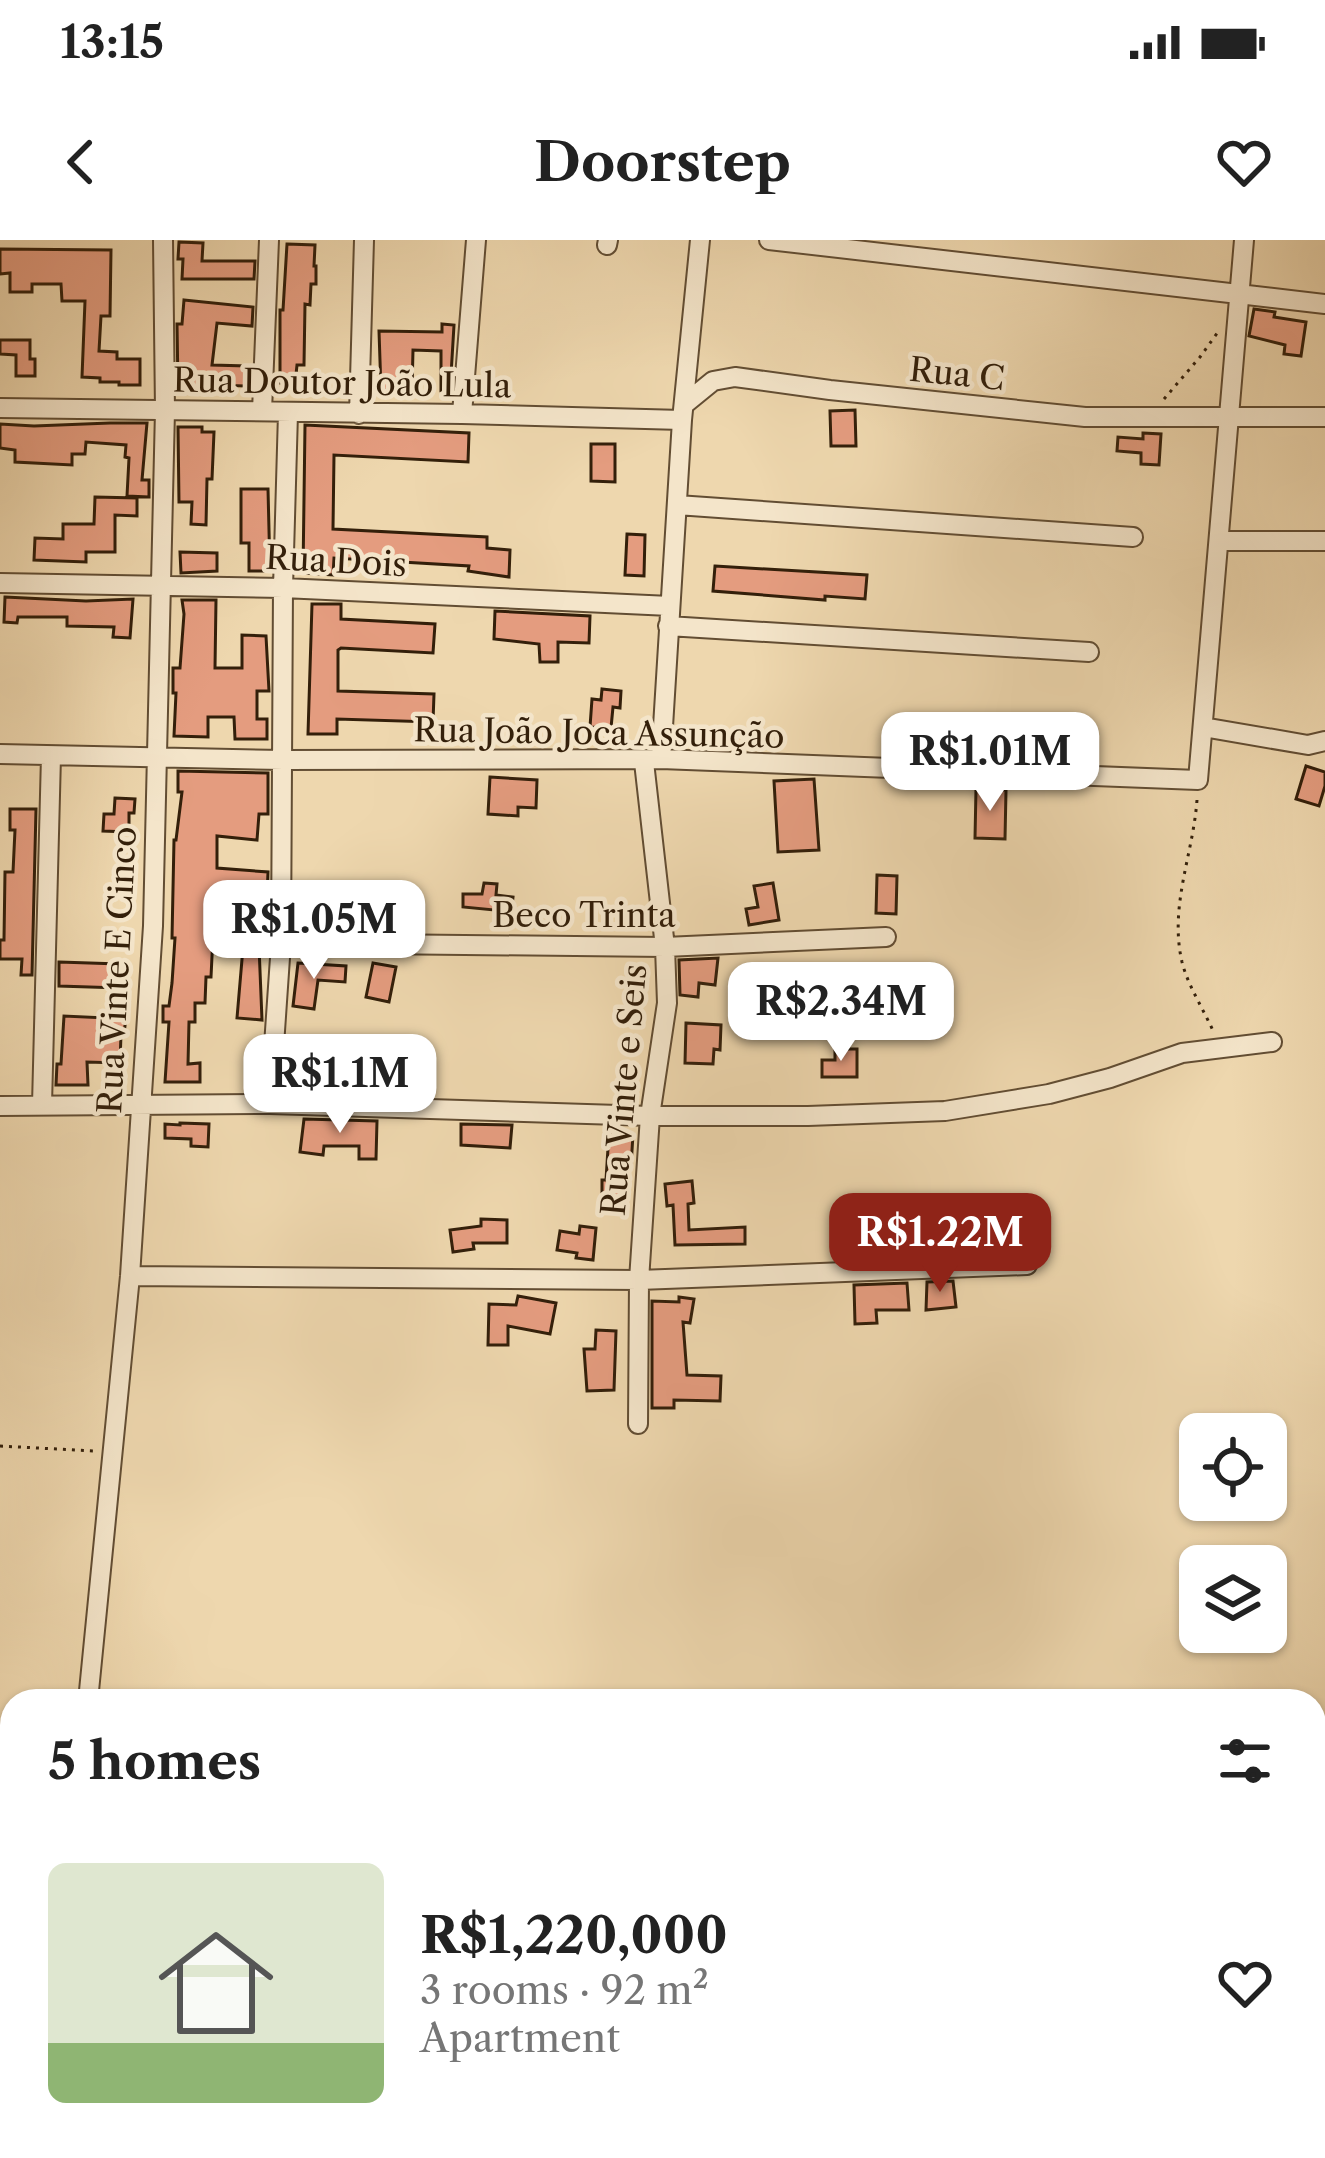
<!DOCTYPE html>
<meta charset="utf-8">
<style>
:root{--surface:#fff;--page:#f2f2f2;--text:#222;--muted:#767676;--line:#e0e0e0;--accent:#8f2418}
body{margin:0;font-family:"Libre Caslon Text",serif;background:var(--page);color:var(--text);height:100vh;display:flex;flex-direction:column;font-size:45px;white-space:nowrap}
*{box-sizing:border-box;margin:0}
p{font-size:39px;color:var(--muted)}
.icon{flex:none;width:66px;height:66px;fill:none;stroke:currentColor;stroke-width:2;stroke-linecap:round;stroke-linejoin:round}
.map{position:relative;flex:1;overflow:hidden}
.side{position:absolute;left:0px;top:1449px;width:1326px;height:471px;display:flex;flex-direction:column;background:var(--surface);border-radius:36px 36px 0 0;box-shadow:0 3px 9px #0004}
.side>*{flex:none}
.tools{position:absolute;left:1179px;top:1173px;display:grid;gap:24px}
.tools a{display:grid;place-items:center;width:108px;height:108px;border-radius:18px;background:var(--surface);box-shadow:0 3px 9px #0004;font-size:60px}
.price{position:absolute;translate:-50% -102px;padding:0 27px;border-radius:24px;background:#fff;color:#222;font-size:39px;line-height:78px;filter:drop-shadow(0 3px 6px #0008)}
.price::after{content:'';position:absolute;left:50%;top:72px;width:36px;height:27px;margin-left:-18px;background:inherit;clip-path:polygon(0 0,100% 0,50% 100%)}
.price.on{background:var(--accent);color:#fff}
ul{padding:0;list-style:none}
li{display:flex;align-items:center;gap:36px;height:300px;padding:0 48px}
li+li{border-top:3px solid var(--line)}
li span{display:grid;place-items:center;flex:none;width:336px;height:240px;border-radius:18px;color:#555}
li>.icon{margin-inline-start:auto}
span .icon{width:144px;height:144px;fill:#fffc;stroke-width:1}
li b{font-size:51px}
h2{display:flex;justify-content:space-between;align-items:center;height:144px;padding:0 48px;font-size:51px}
.status{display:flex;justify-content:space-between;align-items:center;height:84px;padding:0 60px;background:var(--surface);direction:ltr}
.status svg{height:33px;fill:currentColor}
header{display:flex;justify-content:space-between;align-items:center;height:156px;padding:0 48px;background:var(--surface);font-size:54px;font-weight:700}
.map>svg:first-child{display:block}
.building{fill:#e49c7f;stroke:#331f0a;stroke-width:3}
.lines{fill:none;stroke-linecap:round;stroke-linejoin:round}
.minor-casing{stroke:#624d33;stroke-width:22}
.path{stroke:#331f0a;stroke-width:3;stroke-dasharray:3 6;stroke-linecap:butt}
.minor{stroke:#f4e5ca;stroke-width:18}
.labels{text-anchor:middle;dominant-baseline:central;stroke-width:9;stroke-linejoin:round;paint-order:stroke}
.street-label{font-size:33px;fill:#331f0a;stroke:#f4e5ca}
</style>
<div class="status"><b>13:15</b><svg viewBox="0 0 49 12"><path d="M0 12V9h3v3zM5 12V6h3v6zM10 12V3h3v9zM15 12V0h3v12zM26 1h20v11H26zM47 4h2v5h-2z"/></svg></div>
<header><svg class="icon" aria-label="back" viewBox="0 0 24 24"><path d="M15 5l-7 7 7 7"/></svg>Doorstep<svg class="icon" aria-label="heart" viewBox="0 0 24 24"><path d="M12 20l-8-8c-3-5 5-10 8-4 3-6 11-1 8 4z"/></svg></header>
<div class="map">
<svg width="1325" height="1918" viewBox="0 0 1325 1918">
<rect width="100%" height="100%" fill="#eed7ae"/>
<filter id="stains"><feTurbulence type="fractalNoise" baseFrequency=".00167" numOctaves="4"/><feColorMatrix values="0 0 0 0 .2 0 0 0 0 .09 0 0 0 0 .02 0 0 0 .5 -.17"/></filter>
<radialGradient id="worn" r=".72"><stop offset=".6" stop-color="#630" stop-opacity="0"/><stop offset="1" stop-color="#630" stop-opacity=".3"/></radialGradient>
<path class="building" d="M179,2L203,3L202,21H255L254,39H182L183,19H178Z
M287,4L315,5L314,26H316V44H311L310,65L305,64L304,125H297L295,144L280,143V70H283Z
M0,9L111,10L110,76H101L99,111L117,112V119H140V145H119V142H100V138L82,137L85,61H62L61,44H32V52H10V33L0,34Z
M184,60L253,67L252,86L217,83L212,125L247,126L246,146L210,145V150L178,147L177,84H182Z
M1254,69L1275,72L1274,77L1306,82L1301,116L1284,114L1285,105L1249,96Z
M442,84L454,85L450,152L441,151V111L413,110L412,151L381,150L379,91L442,92Z
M0,100H30V119H35V136H16V115L0,114Z
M855,170L856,206H831L830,171Z
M110,183H147L142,240H149V257L127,256L129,218L125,217L126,205L86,202L85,214H72V225L15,222V210L0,208V184L34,186Z
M305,185L469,193L468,222L334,215L333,289L487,297V308L510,310L509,337L468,331L469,326L334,318L333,335L303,333Z
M178,187H202V192H214L212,239H207L206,285L191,284L192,262H179Z
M1143,193L1161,194L1159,225L1141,224V213L1117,211L1118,197L1143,199Z
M591,204H615V242L591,241Z
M241,249H268L270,331H249V303H241Z
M95,257L137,258V276L115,275V312H86V322L34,320L35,298L63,299V284H94Z
M627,294L645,295L644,336L625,335Z
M180,312L217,313V331L181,333Z
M715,326L867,335L865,359L825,356V360L713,351Z
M5,357L86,361L133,359L130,398L113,397L114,387L67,386V377H18L17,383L4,382Z
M182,360H216L215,428H242V395L266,396L269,451H257V479H267V499H235L234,477H208V497L174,496L176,453H173V428H180L184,374Z
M312,364H341V379L435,384L433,413L341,408L338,410V451L434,454L433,482L337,479V494H308Z
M495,371L590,376L589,403L558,402V422H540L539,404L494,399Z
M602,449L621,451L620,468L613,467L611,488L590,487L592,459L601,460Z
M992,480L1017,481L1016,519L990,518Z
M1306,526L1325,532V546L1319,566L1296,559Z
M178,531L268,533V574H259L257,600L217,596V628L268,632L267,658L257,657L262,780L237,778L244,696H213L211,737H206L205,763H195V782H189L188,824L200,823V842H165L169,782H163V766H169L172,743L175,698H172L174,600H176L182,552H178Z
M490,537L537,540L536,568L518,567V576L488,574Z
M814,539L819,610L778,612L774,541Z
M976,549L1006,550L1005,599L975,598Z
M115,558L135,559L134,573H129V592L103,591L104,574H114Z
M10,569H36L32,735H21L22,719H0V700H4L5,632H13L15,590H10Z
M877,635L897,636L896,674L876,673Z
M484,643L497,644L496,655L513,657L511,676L495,673V670L463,667V654H482Z
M773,643L779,680L749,685L746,669L758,667L754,646Z
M718,718L715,745L699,743L698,757L680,755L679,720Z
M59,722L119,724L120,748L59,746Z
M298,723L346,726L345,742L318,740L314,769L293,766Z
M373,723L396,727L389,762L366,757Z
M106,774L126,776L124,795L121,794L120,823L87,822L88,845H56L57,824H61L64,776L106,778Z
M686,783L721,785L720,810L714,809L713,824L685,823Z
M835,809H857V837H822V820H835Z
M304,879L377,881L376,919H359V906H324L323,915L300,912Z
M180,883L209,884L208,907L191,906V899L165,898V884L180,885Z
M461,884L512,885L510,908L461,905Z
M609,892L633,894L631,927H628L627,960L602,959V940H606Z
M692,941L694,963L688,964L689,990L745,987V1004L675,1005L673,965L667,966L665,944Z
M481,979L507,980V1003H473L474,1009L453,1012L450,990L481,986Z
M580,986L596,988L593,1020L576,1018L577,1013L557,1010L560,991L579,994Z
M953,1041L956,1067L926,1070L927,1042Z
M907,1043L909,1070H876L877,1083L855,1084L854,1045Z
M518,1056L556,1063L550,1094L508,1086V1105H488L489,1064L516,1065Z
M679,1057L694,1059L690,1083L683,1082L687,1135L721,1136L720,1161L674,1160V1168H652V1061L679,1062Z
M596,1090L616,1091L614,1150L587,1151L584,1109H595Z"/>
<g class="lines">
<g class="minor-casing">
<path id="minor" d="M769,0L1325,64
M607,5L608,0
M686,163L713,141L735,137L830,150L1085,177H1325
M0,168L462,174L682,180
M262,171L269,0
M359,174L364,0
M462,174L476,0
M677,265L1133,297
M1220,301H1325
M0,343L283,348L670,366
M668,386L1089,412
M1203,487L1308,505L1325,501
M0,514L283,520L661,519L1198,540L1244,0
M661,519L682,180L700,0
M281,703L665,707L886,697
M270,864L281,703L283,348L288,173
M42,865L51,516
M0,866L270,864L650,876H808L945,871L1049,854L1110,838L1182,813L1272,802
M130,1036L639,1040L1027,1025
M638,1184L639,1040L650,876L667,763L665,707L644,522
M88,1461L130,1036L153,686L165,170L163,0
M0,1544H12
M1314,1563H1325
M1314,1774L1325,1777
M602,1918L605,1908
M1129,1918L1134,1908"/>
</g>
<path class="path" d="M1164,159L1200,117L1218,92
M1197,560C1193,615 1169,666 1182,722C1188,746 1204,770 1214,793
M0,1206L94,1211"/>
<use href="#minor" class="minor"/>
</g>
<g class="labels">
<g class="street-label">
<text transform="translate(957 134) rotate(6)">Rua C</text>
<text transform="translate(342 143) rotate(1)">Rua Doutor João Lula</text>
<text transform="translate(336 321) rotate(3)">Rua Dois</text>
<text transform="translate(599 493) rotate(1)">Rua João Joca Assunção</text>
<text x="584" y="675">Beco Trinta</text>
<text transform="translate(117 730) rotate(-87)">Rua Vinte E Cinco</text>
<text transform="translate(624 850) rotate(-85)">Rua Vinte e Seis</text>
</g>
</g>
<rect width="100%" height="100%" filter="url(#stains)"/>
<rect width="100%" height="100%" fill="url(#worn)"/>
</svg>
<div class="tools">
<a><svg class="icon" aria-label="locate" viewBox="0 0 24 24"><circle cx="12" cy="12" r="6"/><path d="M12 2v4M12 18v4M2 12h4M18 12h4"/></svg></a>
<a><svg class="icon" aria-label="layers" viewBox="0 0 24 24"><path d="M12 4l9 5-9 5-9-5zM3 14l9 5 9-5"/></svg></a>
</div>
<b class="price" style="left:990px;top:574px">R$1.01M</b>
<b class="price" style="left:314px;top:742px">R$1.05M</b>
<b class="price" style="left:841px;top:824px">R$2.34M</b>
<b class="price" style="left:340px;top:896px">R$1.1M</b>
<b class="price on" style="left:940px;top:1055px">R$1.22M</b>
<section class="side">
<h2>5 homes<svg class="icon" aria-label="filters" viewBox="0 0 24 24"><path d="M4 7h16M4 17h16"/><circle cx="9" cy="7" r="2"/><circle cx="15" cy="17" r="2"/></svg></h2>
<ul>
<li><span style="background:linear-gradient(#dfe7d0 75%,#8fb573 0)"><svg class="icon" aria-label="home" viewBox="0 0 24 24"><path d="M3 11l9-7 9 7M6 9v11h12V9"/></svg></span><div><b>R$1,220,000</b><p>3 rooms · 92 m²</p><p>Apartment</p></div><svg class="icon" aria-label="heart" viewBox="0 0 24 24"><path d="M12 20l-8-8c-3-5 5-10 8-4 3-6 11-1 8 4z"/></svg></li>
</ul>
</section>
</div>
